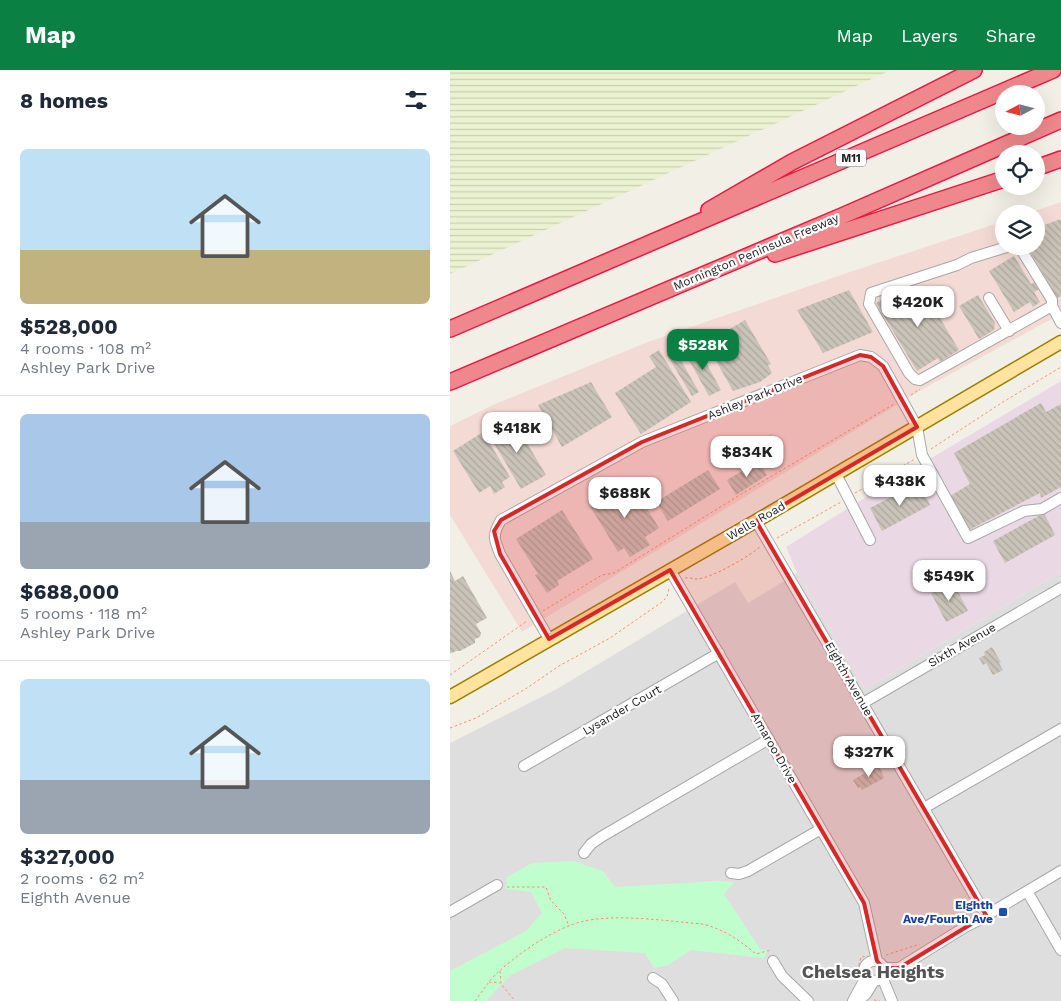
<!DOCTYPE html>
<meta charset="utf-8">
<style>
:root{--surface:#fff;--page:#f2f2f3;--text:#1f2937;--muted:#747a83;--line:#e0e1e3;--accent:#0b8043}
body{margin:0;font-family:"Work Sans",sans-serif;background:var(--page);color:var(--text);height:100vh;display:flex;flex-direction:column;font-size:19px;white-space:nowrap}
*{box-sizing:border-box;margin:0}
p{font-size:16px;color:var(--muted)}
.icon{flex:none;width:28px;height:28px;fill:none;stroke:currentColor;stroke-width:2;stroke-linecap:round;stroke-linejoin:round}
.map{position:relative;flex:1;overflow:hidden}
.side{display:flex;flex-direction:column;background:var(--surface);width:450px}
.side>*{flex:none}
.needle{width:32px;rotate:263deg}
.fabs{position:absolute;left:545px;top:15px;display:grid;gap:10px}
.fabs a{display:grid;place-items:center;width:50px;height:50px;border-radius:50%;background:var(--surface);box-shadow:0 5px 20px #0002;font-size:25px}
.price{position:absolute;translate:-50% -42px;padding:0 11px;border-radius:10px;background:#fff;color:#222;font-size:16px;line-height:32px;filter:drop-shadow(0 1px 2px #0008)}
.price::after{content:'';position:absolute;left:50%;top:30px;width:15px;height:11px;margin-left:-8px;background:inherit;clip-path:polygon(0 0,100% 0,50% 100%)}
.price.active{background:var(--accent);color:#fff}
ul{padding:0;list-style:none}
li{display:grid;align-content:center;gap:10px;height:265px;padding:0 20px}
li+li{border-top:1px solid var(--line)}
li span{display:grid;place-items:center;height:155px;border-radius:8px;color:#555}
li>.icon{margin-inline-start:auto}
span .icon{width:90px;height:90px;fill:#fffc;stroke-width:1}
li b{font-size:21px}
h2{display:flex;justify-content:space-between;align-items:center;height:60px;padding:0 20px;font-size:21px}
header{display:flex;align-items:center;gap:30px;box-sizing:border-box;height:70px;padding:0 25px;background:var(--accent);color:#fff}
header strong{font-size:24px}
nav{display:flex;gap:28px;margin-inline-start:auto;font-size:18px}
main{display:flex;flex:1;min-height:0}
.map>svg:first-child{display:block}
.residential{fill:#dfdede}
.commercial{fill:#f4dad5}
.industrial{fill:#ebd8e5}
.farmland{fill:url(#farmland-rules)}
.park{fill:#c1fece}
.building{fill:url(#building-back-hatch)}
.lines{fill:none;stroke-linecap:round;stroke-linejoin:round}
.minor-casing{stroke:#a8a8a8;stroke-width:12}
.major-casing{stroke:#9d7f00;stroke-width:15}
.highway-casing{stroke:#eb1843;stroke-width:18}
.path{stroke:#ff8e6a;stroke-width:1;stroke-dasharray:2.5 2.5;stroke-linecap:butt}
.minor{stroke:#fff;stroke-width:10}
.major{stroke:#ffe39e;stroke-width:12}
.highway{stroke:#ef888d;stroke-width:15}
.marked{fill:#d62828;fill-opacity:0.2;stroke:#d62828;stroke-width:4;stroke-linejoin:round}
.transit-dot{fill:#1a4fb4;stroke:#fff;stroke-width:2}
.labels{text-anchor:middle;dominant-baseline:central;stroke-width:4.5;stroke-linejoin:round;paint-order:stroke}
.shield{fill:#fff;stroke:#646464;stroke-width:1}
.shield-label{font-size:11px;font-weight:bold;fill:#212121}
.street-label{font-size:12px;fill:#212121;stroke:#fff}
.transit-label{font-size:12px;font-weight:bold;fill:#164399;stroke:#fff;text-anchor:end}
.district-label{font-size:18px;font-weight:bold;fill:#545454;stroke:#fff}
</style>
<header>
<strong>Map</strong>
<nav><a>Map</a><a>Layers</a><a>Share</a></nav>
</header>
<main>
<section class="side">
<h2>8 homes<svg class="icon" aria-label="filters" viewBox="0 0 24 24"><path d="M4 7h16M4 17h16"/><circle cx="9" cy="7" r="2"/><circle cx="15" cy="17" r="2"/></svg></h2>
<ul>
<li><span style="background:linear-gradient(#bfe0f5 65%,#c2b280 0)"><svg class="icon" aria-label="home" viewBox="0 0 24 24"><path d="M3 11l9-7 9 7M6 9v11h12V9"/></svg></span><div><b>$528,000</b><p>4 rooms · 108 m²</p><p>Ashley Park Drive</p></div></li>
<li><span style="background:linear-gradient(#a9c7e8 70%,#9aa5b1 0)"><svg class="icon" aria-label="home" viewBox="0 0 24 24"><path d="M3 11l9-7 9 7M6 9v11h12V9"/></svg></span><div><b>$688,000</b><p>5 rooms · 118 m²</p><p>Ashley Park Drive</p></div></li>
<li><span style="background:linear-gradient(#bfe0f5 65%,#9aa5b1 0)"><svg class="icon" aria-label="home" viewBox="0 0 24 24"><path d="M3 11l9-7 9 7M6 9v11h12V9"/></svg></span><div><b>$327,000</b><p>2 rooms · 62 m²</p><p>Eighth Avenue</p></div></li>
</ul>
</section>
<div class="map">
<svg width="611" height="931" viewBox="0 0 611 931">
<defs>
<pattern id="farmland-rules" width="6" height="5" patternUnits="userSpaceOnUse" patternTransform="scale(1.25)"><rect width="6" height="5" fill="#ebf2d1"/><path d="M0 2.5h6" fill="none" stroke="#c9cfb3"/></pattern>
<pattern id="building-back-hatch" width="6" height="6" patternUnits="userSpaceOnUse" patternTransform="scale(1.25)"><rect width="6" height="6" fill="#cac3b9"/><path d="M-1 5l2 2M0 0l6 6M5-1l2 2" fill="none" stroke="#ada79f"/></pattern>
</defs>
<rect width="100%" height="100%" fill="#f2f0e6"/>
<path class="residential" d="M611,502V931H0V673L105,620L285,512L298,533L347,503L415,619Z"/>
<path class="commercial" d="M611,132V244L473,319L72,562L0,445V356L45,334L198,272L391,205L554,151V176H586V144H576Z"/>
<path class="industrial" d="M611,311V502L415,619L347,503L336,477L424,422Z"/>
<path class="farmland" d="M0,0H441L0,204Z"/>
<path class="park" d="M123,791L153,801L165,817L268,811L284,812L274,824L310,879L318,881L314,888L241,880L218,895L204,898L195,883L115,878L59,906L36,931H0V901L76,861L92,843L81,822L56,819L57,807L82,793Z"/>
<path class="building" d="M611,149V226L607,228L577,176H586V158Z
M564,186L581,214L586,211L591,218L584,222L590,232L583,237L580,232L564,242L539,201Z
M472,218L509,280L490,292L488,288L467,301L426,233L448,220L454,230Z
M399,220L423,262L373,283L347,240Z
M528,225L545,253L544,260L529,269L509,236Z
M295,250L321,294L318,295L322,303L310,312L283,321L256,273Z
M247,276L271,320L259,326L235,283Z
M209,280L241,332L191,364L165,323L206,297L199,286Z
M225,280L249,322L242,326L217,285Z
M141,312L162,347L112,377L88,335Z
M591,333L596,342L611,334V417L591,428L590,423L519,460L500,426L520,414L504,383Z
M62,348L96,405L71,419L38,363Z
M33,362L60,407L52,412L55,417L44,424L40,416L29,423L3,381Z
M309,391L317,405L286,425L277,410Z
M258,400L270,419L218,451L206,432Z
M180,411L209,458L195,467L200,475L180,487L174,478L168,482L140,436Z
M469,413L480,435L432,461L420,438Z
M112,440L143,489L107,511L109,515L97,523L85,505L88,504L66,469Z
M594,443L605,465L555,493L543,471Z
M0,501L5,511L13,506L37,548L26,554L31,563L30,567L25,569V573L10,581H6L2,583H0Z
M503,512L518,541L496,552L481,523Z
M542,577L551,592L549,593L553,600L543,605L536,593L533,595L529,588L535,585L534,582Z
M429,695L434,708L412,720L411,717L408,718L403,710Z"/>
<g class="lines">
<g class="minor-casing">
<path id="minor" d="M560,176L521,188L507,195L421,223L419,234L459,303L465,309L470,310L602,236
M569,176L602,230V236L611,253
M539,228L559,261
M386,404L420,470
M306,451L536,845
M220,500L414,833L427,891
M99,569L50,484C44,469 42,465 51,450L192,372L410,285L421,287L433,296L467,357L472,385L518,468L574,441L592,439L611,428
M413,633L611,518
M74,696L269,583
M474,738L611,659
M134,783L141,774L151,767L319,669
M281,803L289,804L298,801L371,759
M577,821L611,880
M0,842L47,815
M323,891L332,906L358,931
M414 901a10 10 0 1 1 20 0a10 10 0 1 1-20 0Z
M433,898H449L515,857L527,851L611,801
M432,907L442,931
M203,908L212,914L223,931
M403,931L416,907
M408,931L416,924L424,911"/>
</g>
<g class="major-casing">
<path id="major" d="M0,627L306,451L611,272"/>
</g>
<g class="highway-casing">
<path id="highway" d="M586,98L611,89
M259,140L342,92L524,0
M325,184L554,109
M0,259L603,0
M0,312L392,146L611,50"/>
</g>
<path class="path" d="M461,325L470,319
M481,379L553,332L611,297
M405,423L465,389
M327,468L391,432
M235,508C239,507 243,509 247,509C262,508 298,487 310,477
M93,541L152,505L164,503L288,426L444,334
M0,605L77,551
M0,658L26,648L77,618L109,596L160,568L212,532L217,527L219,518
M57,817H96L101,831L114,844L119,856
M436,885L470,874
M50,901L51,914L65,931
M406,905L411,887L418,886
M39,912L50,913
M424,930L430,931
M25,931C32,922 38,912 46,904C69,883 100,861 130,852C165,843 216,851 252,854C274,859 289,870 306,884L321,880"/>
<use href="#minor" class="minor"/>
<use href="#major" class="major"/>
<use href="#highway" class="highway"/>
</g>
<path class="marked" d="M410,285L421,287L433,296L467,357L306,451L536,845L449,898H433L427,891L414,833L220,500L99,569L50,484L44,461L51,450L192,372Z"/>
<rect class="transit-dot" x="548" y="837" width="10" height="10" rx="2.5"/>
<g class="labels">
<rect class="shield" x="386" y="79.5" width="30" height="17" rx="4"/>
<g class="shield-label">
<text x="401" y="88">M11</text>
</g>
<g class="street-label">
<text transform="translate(306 182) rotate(-23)">Mornington Peninsula Freeway</text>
<text transform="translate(305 327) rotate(-22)">Ashley Park Drive</text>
<text transform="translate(306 451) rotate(-30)">Wells Road</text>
<text transform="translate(512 575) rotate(-30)">Sixth Avenue</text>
<text transform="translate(399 609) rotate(60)">Eighth Avenue</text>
<text transform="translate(172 640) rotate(-30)">Lysander Court</text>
<text transform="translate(324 678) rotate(60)">Amaroo Drive</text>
</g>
<g class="transit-label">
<text x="543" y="835">Eighth<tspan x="543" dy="14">Ave/Fourth Ave</tspan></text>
</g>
<g class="district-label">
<text x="423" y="901">Chelsea Heights</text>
</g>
</g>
</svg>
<div class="fabs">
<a><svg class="needle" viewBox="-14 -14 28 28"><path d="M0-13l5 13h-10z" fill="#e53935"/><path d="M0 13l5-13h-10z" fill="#747a83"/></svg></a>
<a><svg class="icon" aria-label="locate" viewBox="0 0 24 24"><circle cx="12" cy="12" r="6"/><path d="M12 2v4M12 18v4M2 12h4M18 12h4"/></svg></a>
<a><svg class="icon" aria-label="layers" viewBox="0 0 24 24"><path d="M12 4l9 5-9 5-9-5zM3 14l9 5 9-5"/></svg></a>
</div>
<b class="price" style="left:468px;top:258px">$420K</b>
<b class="price active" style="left:253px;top:301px">$528K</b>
<b class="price" style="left:67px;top:384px">$418K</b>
<b class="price" style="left:297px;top:408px">$834K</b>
<b class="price" style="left:450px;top:437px">$438K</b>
<b class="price" style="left:175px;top:449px">$688K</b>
<b class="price" style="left:499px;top:532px">$549K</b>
<b class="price" style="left:419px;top:708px">$327K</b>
</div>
</main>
